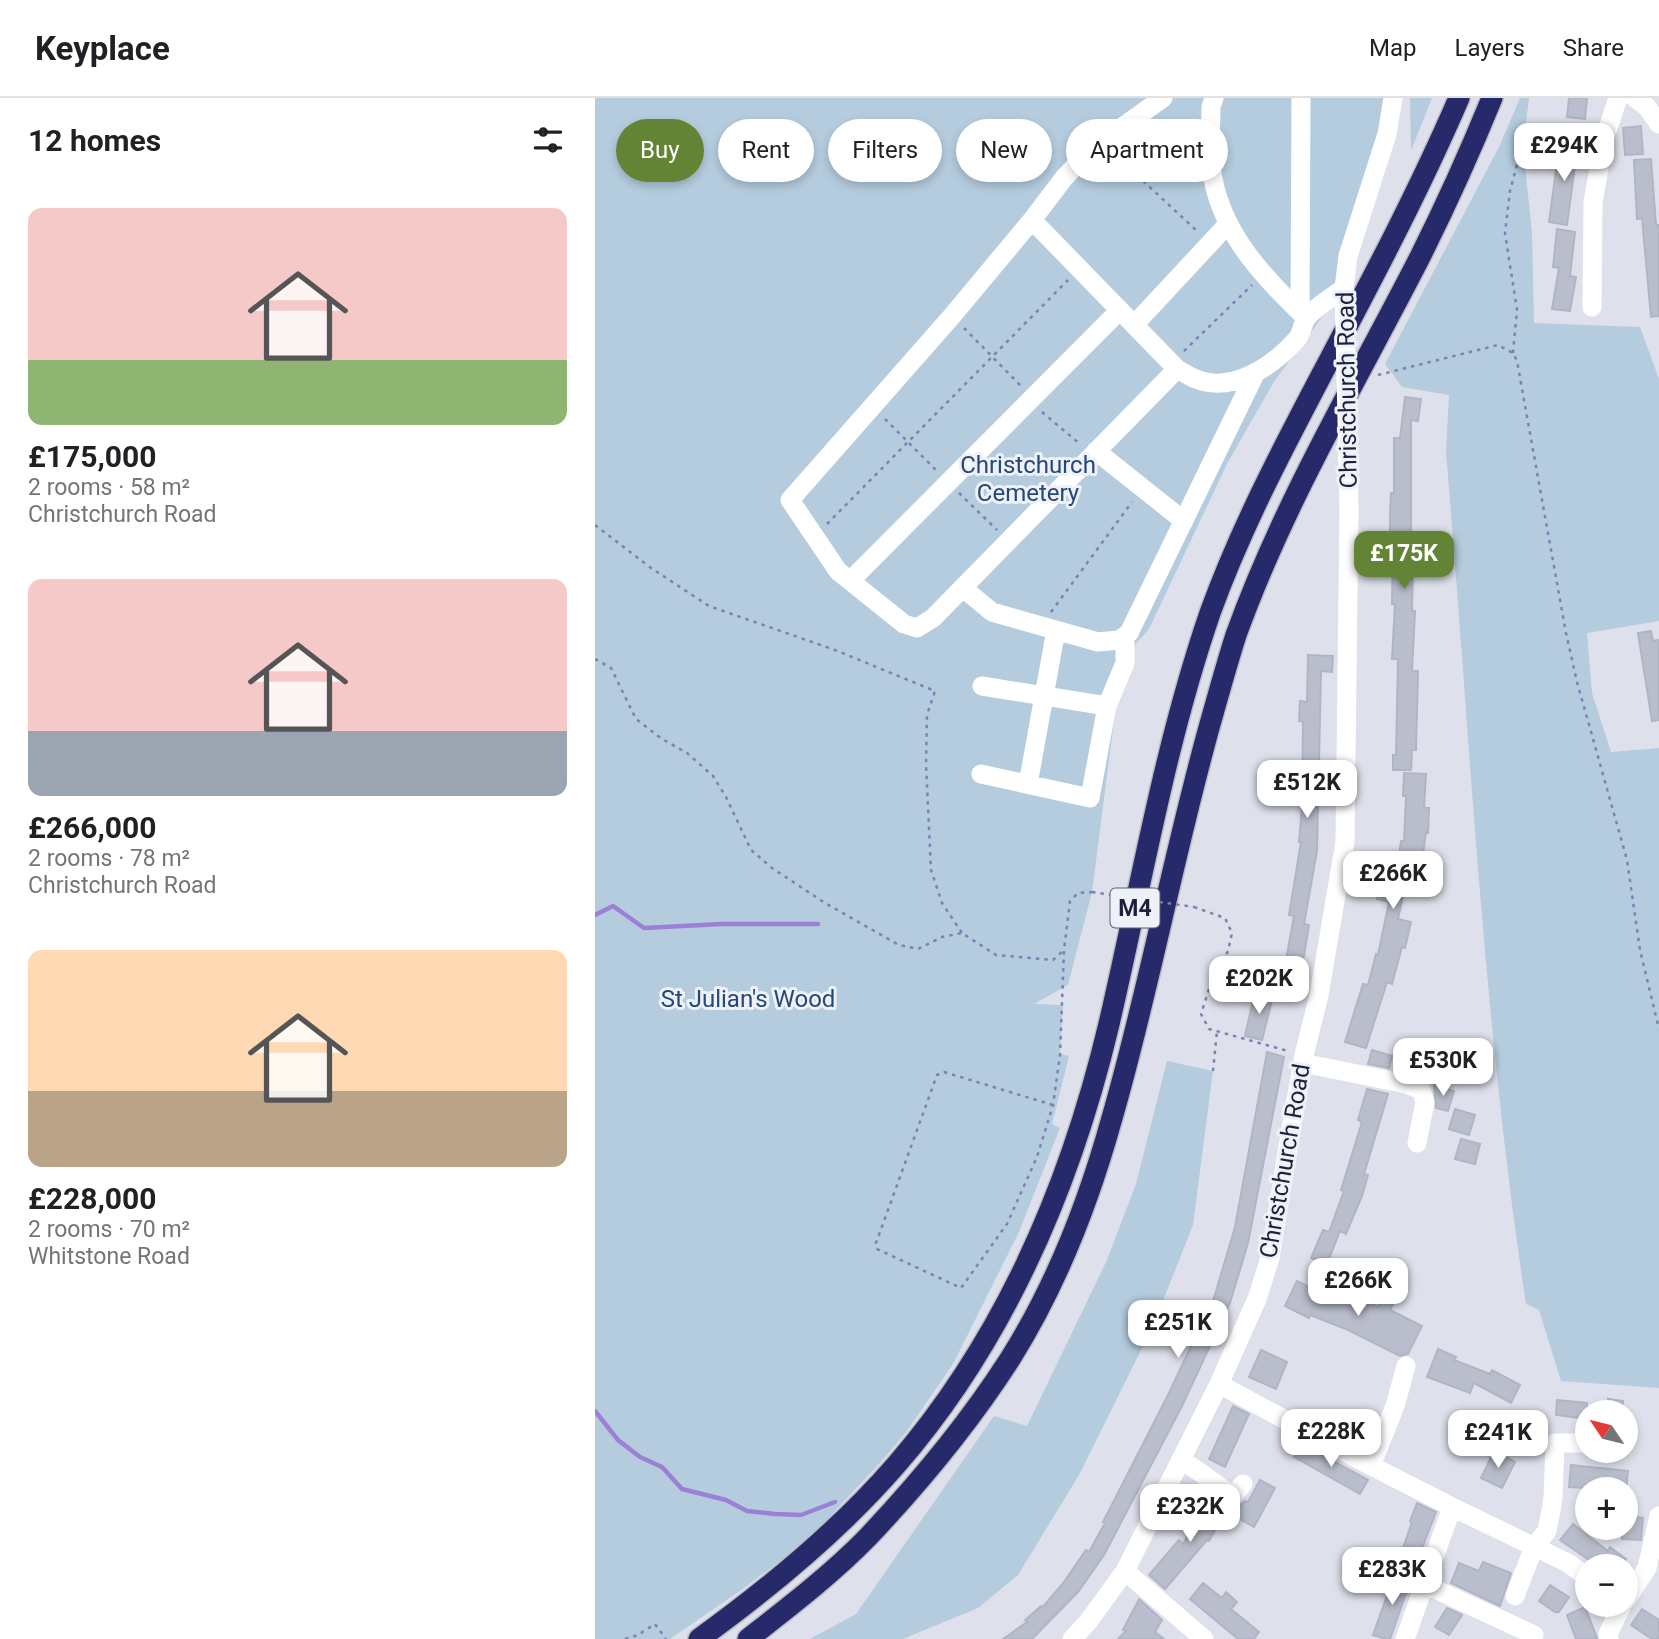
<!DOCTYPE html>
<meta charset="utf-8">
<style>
:root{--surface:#fff;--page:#f2f2f2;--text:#202124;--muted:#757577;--line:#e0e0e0;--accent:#638435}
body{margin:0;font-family:Roboto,sans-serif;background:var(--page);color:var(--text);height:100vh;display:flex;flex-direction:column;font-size:26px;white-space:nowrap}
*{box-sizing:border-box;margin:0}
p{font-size:23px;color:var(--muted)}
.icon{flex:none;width:38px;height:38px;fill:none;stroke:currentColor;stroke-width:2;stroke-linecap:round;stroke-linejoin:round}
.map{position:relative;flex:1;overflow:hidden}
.sheet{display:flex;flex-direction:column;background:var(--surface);width:595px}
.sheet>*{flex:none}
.top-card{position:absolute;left:21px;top:21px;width:665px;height:63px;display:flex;gap:14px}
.needle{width:46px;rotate:305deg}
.fabs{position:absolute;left:980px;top:1302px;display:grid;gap:14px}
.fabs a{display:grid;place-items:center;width:63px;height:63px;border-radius:50%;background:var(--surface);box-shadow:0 4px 10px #0003;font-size:35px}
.price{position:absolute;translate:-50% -60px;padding:0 16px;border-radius:14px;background:#fff;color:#222;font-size:23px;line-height:46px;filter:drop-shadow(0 2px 4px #0008)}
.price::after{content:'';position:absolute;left:50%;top:42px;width:21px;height:16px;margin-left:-10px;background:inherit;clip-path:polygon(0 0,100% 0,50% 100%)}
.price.selected{background:var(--accent);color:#fff}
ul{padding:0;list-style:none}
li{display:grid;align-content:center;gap:14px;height:371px;padding:0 28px}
li span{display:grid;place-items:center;height:217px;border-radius:14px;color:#555}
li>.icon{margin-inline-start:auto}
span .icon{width:126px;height:126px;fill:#fffc;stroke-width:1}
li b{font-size:30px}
h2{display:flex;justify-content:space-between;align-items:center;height:84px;padding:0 28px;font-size:30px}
.chip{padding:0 24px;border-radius:32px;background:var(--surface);box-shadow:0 4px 10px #0003;font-size:24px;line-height:63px}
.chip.selected{background:var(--accent);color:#fff}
header{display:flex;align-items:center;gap:42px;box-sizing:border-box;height:98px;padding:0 35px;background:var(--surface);border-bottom:2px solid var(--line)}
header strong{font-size:33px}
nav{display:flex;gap:38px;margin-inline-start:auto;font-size:24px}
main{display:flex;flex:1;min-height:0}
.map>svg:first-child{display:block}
.green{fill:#b4ccde}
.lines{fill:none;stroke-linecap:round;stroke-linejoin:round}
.stream{stroke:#9b80d6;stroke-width:4.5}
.building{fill:#babecc;stroke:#b0b5c5;stroke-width:2}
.highway-casing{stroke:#bcbcc4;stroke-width:24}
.path{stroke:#7b83b1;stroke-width:2.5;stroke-dasharray:3.5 5;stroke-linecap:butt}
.minor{stroke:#fff;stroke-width:19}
.highway{stroke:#272a6a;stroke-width:21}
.path-bridge{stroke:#7b83b1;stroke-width:2.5;stroke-dasharray:3.5 5;stroke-linecap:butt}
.minor-bridge{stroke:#fff;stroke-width:19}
.labels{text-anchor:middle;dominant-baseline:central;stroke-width:6;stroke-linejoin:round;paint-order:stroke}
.shield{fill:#eef1f7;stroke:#5c5f74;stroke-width:2}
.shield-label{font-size:23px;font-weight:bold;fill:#1e213c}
.street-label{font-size:24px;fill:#1e213c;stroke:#eef1f7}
.park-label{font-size:24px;fill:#254976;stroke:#eef1f7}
</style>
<header>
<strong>Keyplace</strong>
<nav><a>Map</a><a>Layers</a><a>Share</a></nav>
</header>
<main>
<section class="sheet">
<h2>12 homes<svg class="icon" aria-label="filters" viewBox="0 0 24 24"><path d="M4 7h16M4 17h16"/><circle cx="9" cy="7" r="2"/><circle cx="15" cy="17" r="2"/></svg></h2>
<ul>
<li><span style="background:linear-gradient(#f6c9c9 70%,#8fb573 0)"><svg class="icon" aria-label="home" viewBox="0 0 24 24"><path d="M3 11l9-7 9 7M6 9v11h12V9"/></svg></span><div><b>£175,000</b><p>2 rooms · 58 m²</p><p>Christchurch Road</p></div></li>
<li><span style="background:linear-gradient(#f6c9c9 70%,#9aa5b1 0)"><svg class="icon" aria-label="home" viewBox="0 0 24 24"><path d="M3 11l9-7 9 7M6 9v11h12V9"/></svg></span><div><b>£266,000</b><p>2 rooms · 78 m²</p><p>Christchurch Road</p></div></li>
<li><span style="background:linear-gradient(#ffd9b3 65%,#b9a48a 0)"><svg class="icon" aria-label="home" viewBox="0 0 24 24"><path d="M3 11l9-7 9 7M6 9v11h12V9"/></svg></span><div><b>£228,000</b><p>2 rooms · 70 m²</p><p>Whitstone Road</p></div></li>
</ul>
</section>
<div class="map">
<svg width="1064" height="1541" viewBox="0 0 1064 1541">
<rect width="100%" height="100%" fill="#dee1eb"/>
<path class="green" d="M0,0H798L749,190L680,282L632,366L554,531L527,561L497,794L473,887L439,906L468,907L465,956L474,958L457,1026L465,1030L424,1134L358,1266L312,1333L285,1365L222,1432L190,1459L145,1493L75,1541H0Z
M815,0H837L816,53Z
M925,0H934L928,50L937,134L939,225L1045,229L1064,281V523L992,535L997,595L1016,654L1064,650V1290L966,1283L944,1212L931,1206C888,924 875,638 851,354L854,297L807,289L790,266L904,49Z
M572,963L618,973L598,1127L558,1228L484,1377L423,1477L383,1510L308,1541H215L261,1516L399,1318L432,1328L512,1162L541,1086Z"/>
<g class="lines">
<path class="stream" d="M0,817L18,808L49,830L127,826H223
M0,1313L23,1342L45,1359L67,1369L87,1391L131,1402L152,1413L180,1416L206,1417L240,1404"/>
</g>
<path class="building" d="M974,0H992L990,21L972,19Z
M1046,28L1048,56L1030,57L1028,30Z
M965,43L983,45L972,127L954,124Z
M1056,61L1061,127H1064V218L1056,219L1047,120L1042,121L1039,62Z
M962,131L980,134L975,178L981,179L975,213L957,211L964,170L958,169Z
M810,299L826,301L823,323L816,322V458H818L817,513H820L817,573H823L821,652H817L816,672H798V657H801L803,561H797L800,506H797L798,447H795V417L796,395H799V340H805Z
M1056,533L1058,543L1064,542V622L1057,623L1043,535Z
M713,557L738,558L737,574L726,573L722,753L709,826L714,827L703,893L686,890L699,818L694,817L706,744H704L707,708L708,624L704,623L705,603L712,604Z
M809,675L831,676L829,710H834L833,735L831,734L826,770L814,769L803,821L816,824L810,850L807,849L797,886L792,884L771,950L750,944L768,886L773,887L781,856L783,857L794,804L782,801L788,776L801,779L806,743H809L811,698H808Z
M660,894L678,898L667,942L650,938Z
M777,952L797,958L794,970L773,966Z
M672,954L689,959L653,1145L635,1205L587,1308L509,1457L483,1494L437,1541H408L432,1524L430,1522L446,1508L447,1510L469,1484L491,1452L494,1454L510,1425L508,1424L572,1299L619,1200L640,1129Z
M839,987L859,993L853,1013L841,1010Z
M772,991L793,996L769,1076L773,1077L767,1098L751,1136L745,1133L732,1166L716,1160L728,1132L734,1134L749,1093L746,1092L767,1024L763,1022Z
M860,1011L880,1017L874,1037L854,1031Z
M866,1041L885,1046L880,1066L860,1061Z
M702,1183L731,1198L733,1194L771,1212L774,1204L783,1209L790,1195L801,1200L795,1212L827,1228L813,1256L805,1258L751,1231L715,1217L714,1220L690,1208Z
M843,1251L861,1259L859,1262L895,1276L897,1272L925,1287L916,1305L879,1285L875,1295L832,1279Z
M666,1252L692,1264L681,1291L654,1279Z
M1013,1301L1028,1303L1027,1314H1012Z
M962,1302L992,1305V1321L961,1317Z
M638,1308L654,1316L630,1369L614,1361Z
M707,1346L773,1382L765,1396L699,1359Z
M899,1353L920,1364L907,1390L886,1380Z
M976,1367L1033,1373L1031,1392L974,1389Z
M665,1382L680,1390L659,1429L639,1418L644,1409L650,1403L653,1404Z
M615,1399L633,1409L614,1443L612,1442L570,1491L554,1477L584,1442L588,1446Z
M822,1405L841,1414L818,1474L802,1468L817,1424L815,1423Z
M1031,1418L1048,1420L1046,1442L1027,1441V1430H1031Z
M978,1426L1013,1453L1015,1449L1031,1461L1026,1468H1003L965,1442Z
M888,1464L916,1475L905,1508L856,1485L864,1465L884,1473Z
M800,1475L815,1484L795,1541H791L778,1537Z
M608,1485L627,1500L631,1494L642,1504L636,1511L664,1534L659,1541H643L595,1501Z
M955,1487L974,1499L964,1514H960L944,1503Z
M544,1501L567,1522L560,1534L569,1541H523L531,1533L528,1532Z
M990,1509L1001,1537L1002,1541H981L972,1517Z
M852,1510L867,1517L854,1537L840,1529Z
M1047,1511L1064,1522V1541H1057L1036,1527Z"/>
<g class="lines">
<g class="highway-casing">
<path id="highway" d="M104,1541C176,1489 244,1433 302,1366C410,1241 476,1086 514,926C546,789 569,649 615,515C645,432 686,354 727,276C775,185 823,95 864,0
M153,1541C194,1509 237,1476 273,1439C325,1384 374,1325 415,1261C461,1188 494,1103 517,1020C556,885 580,747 619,612C626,587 633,562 641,537C689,404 761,284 825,159C851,107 875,54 897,0"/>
</g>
<path class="path" d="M517,54L602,133
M369,230L426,288
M589,253L657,187
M918,255L922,212L910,135L915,93L930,37L932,33L942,28L994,33
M783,277L903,247L918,255L922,263L971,535L982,584L1032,762L1045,852L1064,931
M447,314L485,346
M290,321L342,373
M364,395L402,432
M232,426L473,182
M0,427L56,470L114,508L240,552L340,593L332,617L331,666L336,772L347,805L367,835
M456,514L537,404
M0,561L16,570L41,621L67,641L92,655L118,678L131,699L156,752L177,770L230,805L304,847L323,851L347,839L367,835L401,857L458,862L469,852
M599,809L630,820L637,835L633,853L616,885L606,916L614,931L693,953
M618,973L622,933
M458,1007L349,974L342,977L281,1145L282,1151L366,1190L412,1126L442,1059L458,1007L465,957L469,852L475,803L483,795L497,794
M30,1541L43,1537L60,1526L71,1541"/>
<path class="minor" d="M619,0L616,9C616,28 614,49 616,68C623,132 667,178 711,220
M1040,0L1052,9L1064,26
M437,122L469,80L495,52L568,0
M997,209L998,104L1009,42L1023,0
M705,214L706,0
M539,227L633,126
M582,271L338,520L322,530L309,526L243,473L195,402L357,218L437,122L582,271C588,274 595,279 601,281C638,296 679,267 702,241C707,235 707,227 711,221C717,211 739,198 749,190L753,158L792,36L798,0
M501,353L589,423
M255,483L525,212
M368,490L397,514L503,544L524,542L534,535L660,276
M387,588L512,608
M386,676L495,700L512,608L530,565V538
M433,686L461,532
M708,965L811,986L826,992L830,1004L822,1045
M624,1286L757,1358L857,1409L810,1541
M586,1361L638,1398L648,1386
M776,1368L800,1308L811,1268
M857,1409L973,1465L992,1479
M530,1473L609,1541
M829,1486L939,1537
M920,1498L939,1449L952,1433L958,1401L960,1345H992
M1031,1502L1052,1470L1064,1418
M477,1541L493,1524L530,1473L624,1286L662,1201L675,1160L697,1025L709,957L724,897L750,744L754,410
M1014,1541L1013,1536L1027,1507"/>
<use href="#highway" class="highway"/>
<path class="path-bridge" d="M497,794L599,809"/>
<path class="minor-bridge" d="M749,190L754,410"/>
</g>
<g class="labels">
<rect class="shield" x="515.5" y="790.5" width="49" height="39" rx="5"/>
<g class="shield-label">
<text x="540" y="810">M4</text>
</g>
<g class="street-label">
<text transform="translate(752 292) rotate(-91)">Christchurch Road</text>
<text transform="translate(690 1063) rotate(-80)">Christchurch Road</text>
</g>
<g class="park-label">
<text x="433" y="367">Christchurch<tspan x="433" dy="28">Cemetery</tspan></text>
<text x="153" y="901">St Julian's Wood</text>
</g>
</g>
</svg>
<div class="fabs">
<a><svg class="needle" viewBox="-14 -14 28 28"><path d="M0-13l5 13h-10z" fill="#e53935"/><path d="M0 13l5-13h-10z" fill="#757577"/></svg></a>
<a>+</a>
<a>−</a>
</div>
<b class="price" style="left:969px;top:85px">£294K</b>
<b class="price selected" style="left:809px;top:493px">£175K</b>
<b class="price" style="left:712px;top:722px">£512K</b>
<b class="price" style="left:798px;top:813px">£266K</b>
<b class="price" style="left:664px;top:918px">£202K</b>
<b class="price" style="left:848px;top:1000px">£530K</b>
<b class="price" style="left:763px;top:1220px">£266K</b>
<b class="price" style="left:583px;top:1262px">£251K</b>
<b class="price" style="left:736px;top:1371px">£228K</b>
<b class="price" style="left:903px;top:1372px">£241K</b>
<b class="price" style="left:595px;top:1446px">£232K</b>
<b class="price" style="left:797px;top:1509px">£283K</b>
<div class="top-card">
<a class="chip selected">Buy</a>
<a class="chip">Rent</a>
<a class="chip">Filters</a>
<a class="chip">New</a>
<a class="chip">Apartment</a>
</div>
</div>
</main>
